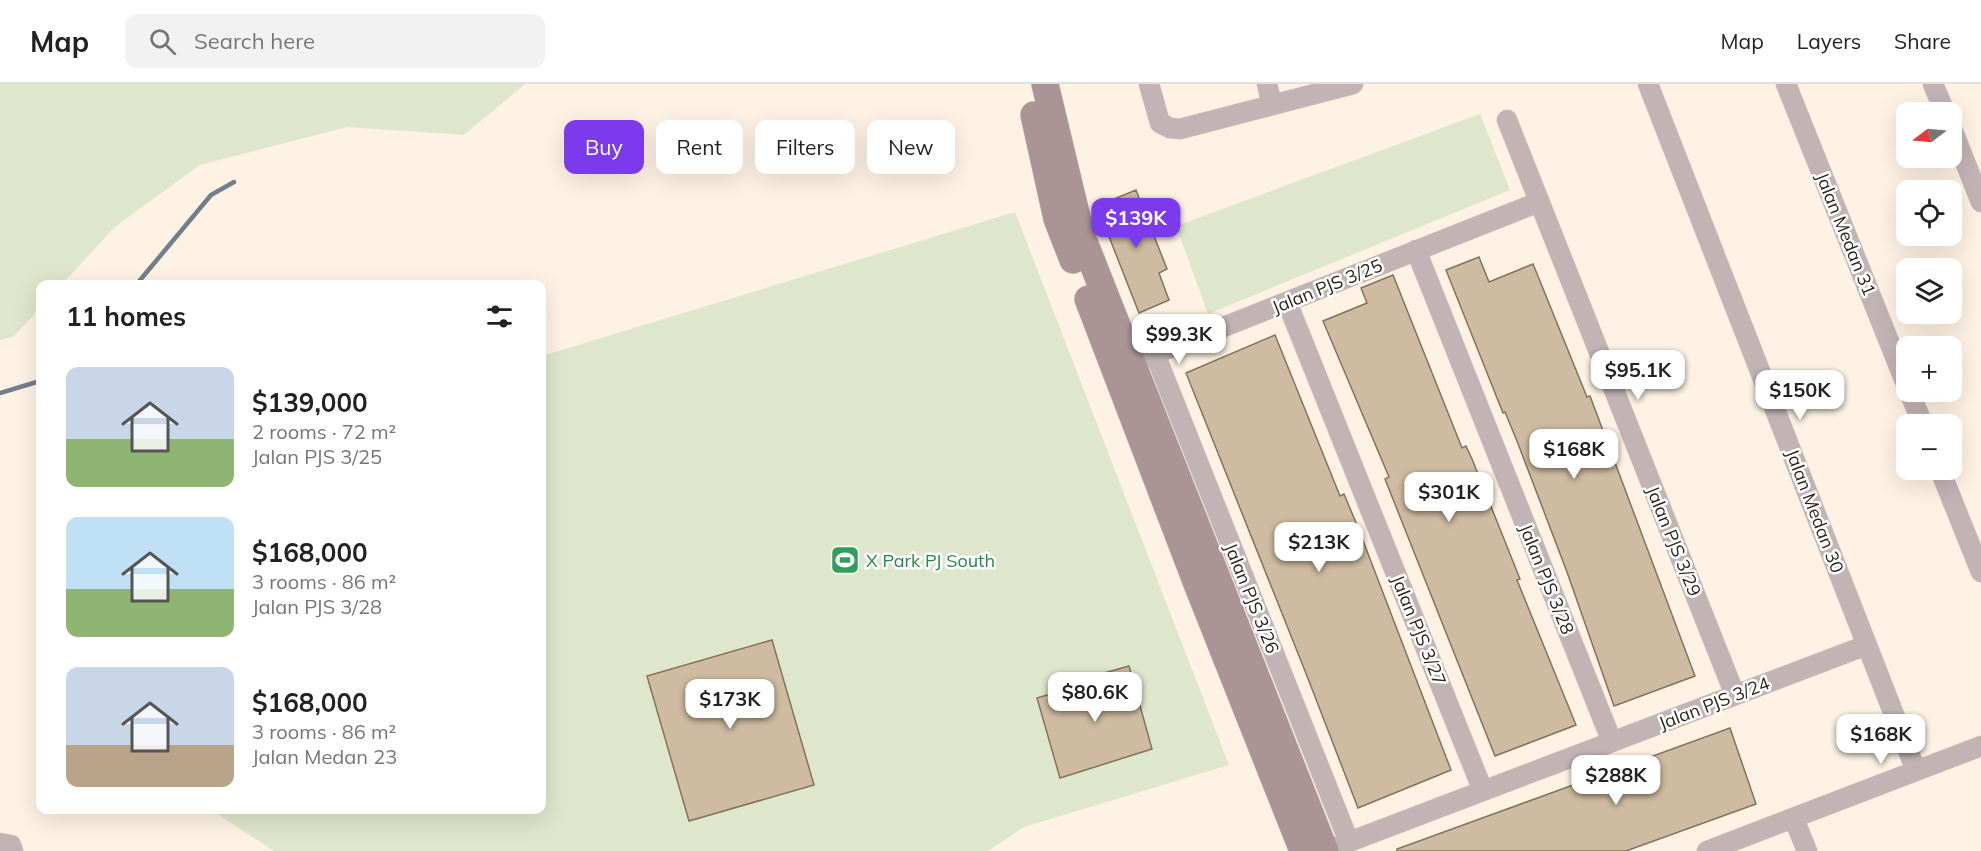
<!DOCTYPE html>
<meta charset="utf-8">
<style>
:root{--surface:#fff;--page:#f2f2f2;--text:#222;--muted:#767676;--line:#e0e0e0;--accent:#7c3aed}
body{margin:0;font-family:Mulish,sans-serif;background:var(--page);color:var(--text);height:100vh;display:flex;flex-direction:column;font-size:22px;white-space:nowrap}
*{box-sizing:border-box;margin:0}
p{font-size:20px;color:var(--muted)}
.icon{flex:none;width:33px;height:33px;fill:none;stroke:currentColor;stroke-width:2;stroke-linecap:round;stroke-linejoin:round}
.map{position:relative;flex:1;overflow:hidden}
.sheet{position:absolute;left:36px;top:196px;width:510px;height:534px;display:flex;flex-direction:column;background:var(--surface);border-radius:12px;box-shadow:0 6px 24px #0002}
.sheet>*{flex:none}
.hud{position:absolute;left:564px;top:36px;width:570px;height:54px;display:flex;gap:12px}
.needle{width:39px;rotate:254deg}
.fabs{position:absolute;left:1896px;top:18px;display:grid;gap:12px}
.fabs a{display:grid;place-items:center;width:66px;height:66px;border-radius:12px;background:var(--surface);box-shadow:0 6px 24px #0002;font-size:30px}
.price{position:absolute;translate:-50% -51px;padding:0 14px;border-radius:12px;background:#fff;color:#222;font-size:20px;line-height:39px;filter:drop-shadow(0 2px 3px #0008)}
.price::after{content:'';position:absolute;left:50%;top:36px;width:18px;height:14px;margin-left:-9px;background:inherit;clip-path:polygon(0 0,100% 0,50% 100%)}
.price.selected{background:var(--accent);color:#fff}
ul{padding:0;list-style:none}
li{display:flex;align-items:center;gap:18px;height:150px;padding:0 30px}
li span{display:grid;place-items:center;flex:none;width:168px;height:120px;border-radius:12px;color:#555}
li>.icon{margin-inline-start:auto}
span .icon{width:72px;height:72px;fill:#fffc;stroke-width:1}
li b{font-size:26px}
h2{display:flex;justify-content:space-between;align-items:center;height:72px;padding:0 30px;font-size:26px}
.chip{padding:0 21px;border-radius:12px;background:var(--surface);box-shadow:0 6px 24px #0002;font-size:21px;line-height:54px}
.chip.selected{background:var(--accent);color:#fff}
header{display:flex;align-items:center;gap:36px;box-sizing:border-box;height:84px;padding:0 30px;background:var(--surface);border-bottom:2px solid var(--line)}
header strong{font-size:28px}
nav{display:flex;gap:33px;margin-inline-start:auto;font-size:21px}
.search{width:420px;height:54px;background:var(--page);display:flex;align-items:center;gap:15px;box-sizing:border-box;padding:0 21px;border-radius:12px;color:var(--muted);font-size:22px}
.map>svg:first-child{display:block}
.green{fill:#dee6cb}
.lines{fill:none;stroke-linecap:round;stroke-linejoin:round}
.stream{stroke:#737e8c;stroke-width:4.5}
.building{fill:#cebba1;stroke:#83735d;stroke-width:1.5}
.street-casing{stroke:#d7cdbf;stroke-width:21}
.secondary-casing{stroke:#d7cdbf;stroke-width:28}
.street{stroke:#c2b3b5;stroke-width:20}
.secondary{stroke:#aa9496;stroke-width:27}
.labels{text-anchor:middle;dominant-baseline:central;stroke-width:5;stroke-linejoin:round;paint-order:stroke}
.street-label{font-size:18px;fill:#2b251c;stroke:#fff}
.leisure-label{font-size:18px;fill:#27864d;stroke:#fff;text-anchor:start}
</style>
<header>
<strong>Map</strong>
<div class="search"><svg class="icon" aria-label="search" viewBox="0 0 24 24"><circle cx="10" cy="10" r="6"/><path d="M15 15l6 6"/></svg>Search here</div>
<nav><a>Map</a><a>Layers</a><a>Share</a></nav>
</header>
<div class="map">
<svg width="1981" height="767" viewBox="0 0 1981 767">
<rect width="100%" height="100%" fill="#fdf2e3"/>
<path class="green" d="M0,0H525L464,51L347,43L200,81L116,142L61,201H40V224L13,253L0,256Z
M1480,30L1510,106L1208,230L1176,142Z
M1015,128L1229,681L1024,743L988,767H274L211,726H542V272Z"/>
<g class="lines">
<path class="stream" d="M136,201L211,111L234,98
M0,309L40,297"/>
</g>
<path class="building" d="M1136,106L1167,185L1159,189L1169,216L1139,229L1097,122Z
M1479,173L1489,198L1533,180L1587,313L1590,312L1695,592L1614,622L1567,488L1517,357L1505,328L1503,329L1446,186Z
M1393,191L1462,364L1466,362L1472,375L1520,495L1517,496L1576,641L1495,672L1385,395L1389,393L1323,237L1367,219L1361,204Z
M1275,251L1340,412L1344,410L1357,441L1451,686L1358,724L1307,592L1186,289Z
M772,556L814,701L689,737L647,592Z
M1129,582L1152,665L1060,694L1037,614L1098,596L1097,591Z
M1730,644L1756,720L1626,767H1397V765Z"/>
<g class="lines">
<g class="street-casing">
<path id="street" d="M1149,0L1160,39L1170,44L1180,45L1353,0
M1267,0L1272,21
M1648,0L1916,687
M1786,0L1906,300
M1933,0L1945,28
M1507,36L1735,611
M1952,45L1981,118
M1416,166L1612,658
M1287,218L1483,707
M1155,270L1349,758
M1145,274L1539,118
M1909,308L1923,340
M1940,386L1981,488
M1794,735L1807,767
M0,759L11,761L13,767
M1325,767L1867,561
M1707,767L1981,662"/>
</g>
<g class="secondary-casing">
<path id="secondary" d="M1045,0L1081,150L1325,767
M1034,31L1057,135L1073,176
M1088,215L1197,500L1303,767"/>
</g>
<use href="#street" class="street"/>
<use href="#secondary" class="secondary"/>
</g>
<defs>
<g id="stadium-square" transform="scale(1.5)"><rect x="-9" y="-9" width="18" height="18" rx="4" fill="#2e9e5b" stroke="#fff"/><path d="M0-5a6.5 5 0 1 0 0 10a6.5 5 0 1 0 0-10ZM-3.5-1.8h7v3.6h-7Z" fill="#fff"/></g>
</defs>
<g fill-rule="evenodd">
<use href="#stadium-square" x="845" y="476"/>
</g>
<g class="labels">
<g class="street-label">
<text transform="translate(1846 150) rotate(68)">Jalan Medan 31</text>
<text transform="translate(1327 202) rotate(-22)">Jalan PJS 3/25</text>
<text transform="translate(1815 427) rotate(69)">Jalan Medan 30</text>
<text transform="translate(1674 457) rotate(68)">Jalan PJS 3/29</text>
<text transform="translate(1547 495) rotate(68)">Jalan PJS 3/28</text>
<text transform="translate(1252 514) rotate(68)">Jalan PJS 3/26</text>
<text transform="translate(1419 546) rotate(68)">Jalan PJS 3/27</text>
<text transform="translate(1714 619) rotate(-21)">Jalan PJS 3/24</text>
</g>
<g class="leisure-label">
<text x="866" y="476">X Park PJ South</text>
</g>
</g>
</svg>
<div class="fabs">
<a><svg class="needle" viewBox="-14 -14 28 28"><path d="M0-13l5 13h-10z" fill="#e53935"/><path d="M0 13l5-13h-10z" fill="#767676"/></svg></a>
<a><svg class="icon" aria-label="locate" viewBox="0 0 24 24"><circle cx="12" cy="12" r="6"/><path d="M12 2v4M12 18v4M2 12h4M18 12h4"/></svg></a>
<a><svg class="icon" aria-label="layers" viewBox="0 0 24 24"><path d="M12 4l9 5-9 5-9-5zM3 14l9 5 9-5"/></svg></a>
<a>+</a>
<a>−</a>
</div>
<b class="price selected" style="left:1136px;top:165px">$139K</b>
<b class="price" style="left:1179px;top:281px">$99.3K</b>
<b class="price" style="left:1638px;top:317px">$95.1K</b>
<b class="price" style="left:1800px;top:337px">$150K</b>
<b class="price" style="left:1574px;top:396px">$168K</b>
<b class="price" style="left:1449px;top:439px">$301K</b>
<b class="price" style="left:1319px;top:489px">$213K</b>
<b class="price" style="left:1095px;top:639px">$80.6K</b>
<b class="price" style="left:730px;top:646px">$173K</b>
<b class="price" style="left:1881px;top:681px">$168K</b>
<b class="price" style="left:1616px;top:722px">$288K</b>
<div class="hud">
<a class="chip selected">Buy</a>
<a class="chip">Rent</a>
<a class="chip">Filters</a>
<a class="chip">New</a>
</div>
<section class="sheet">
<h2>11 homes<svg class="icon" aria-label="filters" viewBox="0 0 24 24"><path d="M4 7h16M4 17h16"/><circle cx="9" cy="7" r="2"/><circle cx="15" cy="17" r="2"/></svg></h2>
<ul>
<li><span style="background:linear-gradient(#c9d6e8 60%,#8fb573 0)"><svg class="icon" aria-label="home" viewBox="0 0 24 24"><path d="M3 11l9-7 9 7M6 9v11h12V9"/></svg></span><div><b>$139,000</b><p>2 rooms · 72 m²</p><p>Jalan PJS 3/25</p></div></li>
<li><span style="background:linear-gradient(#bfe0f5 60%,#8fb573 0)"><svg class="icon" aria-label="home" viewBox="0 0 24 24"><path d="M3 11l9-7 9 7M6 9v11h12V9"/></svg></span><div><b>$168,000</b><p>3 rooms · 86 m²</p><p>Jalan PJS 3/28</p></div></li>
<li><span style="background:linear-gradient(#c9d6e8 65%,#b9a48a 0)"><svg class="icon" aria-label="home" viewBox="0 0 24 24"><path d="M3 11l9-7 9 7M6 9v11h12V9"/></svg></span><div><b>$168,000</b><p>3 rooms · 86 m²</p><p>Jalan Medan 23</p></div></li>
</ul>
</section>
</div>
